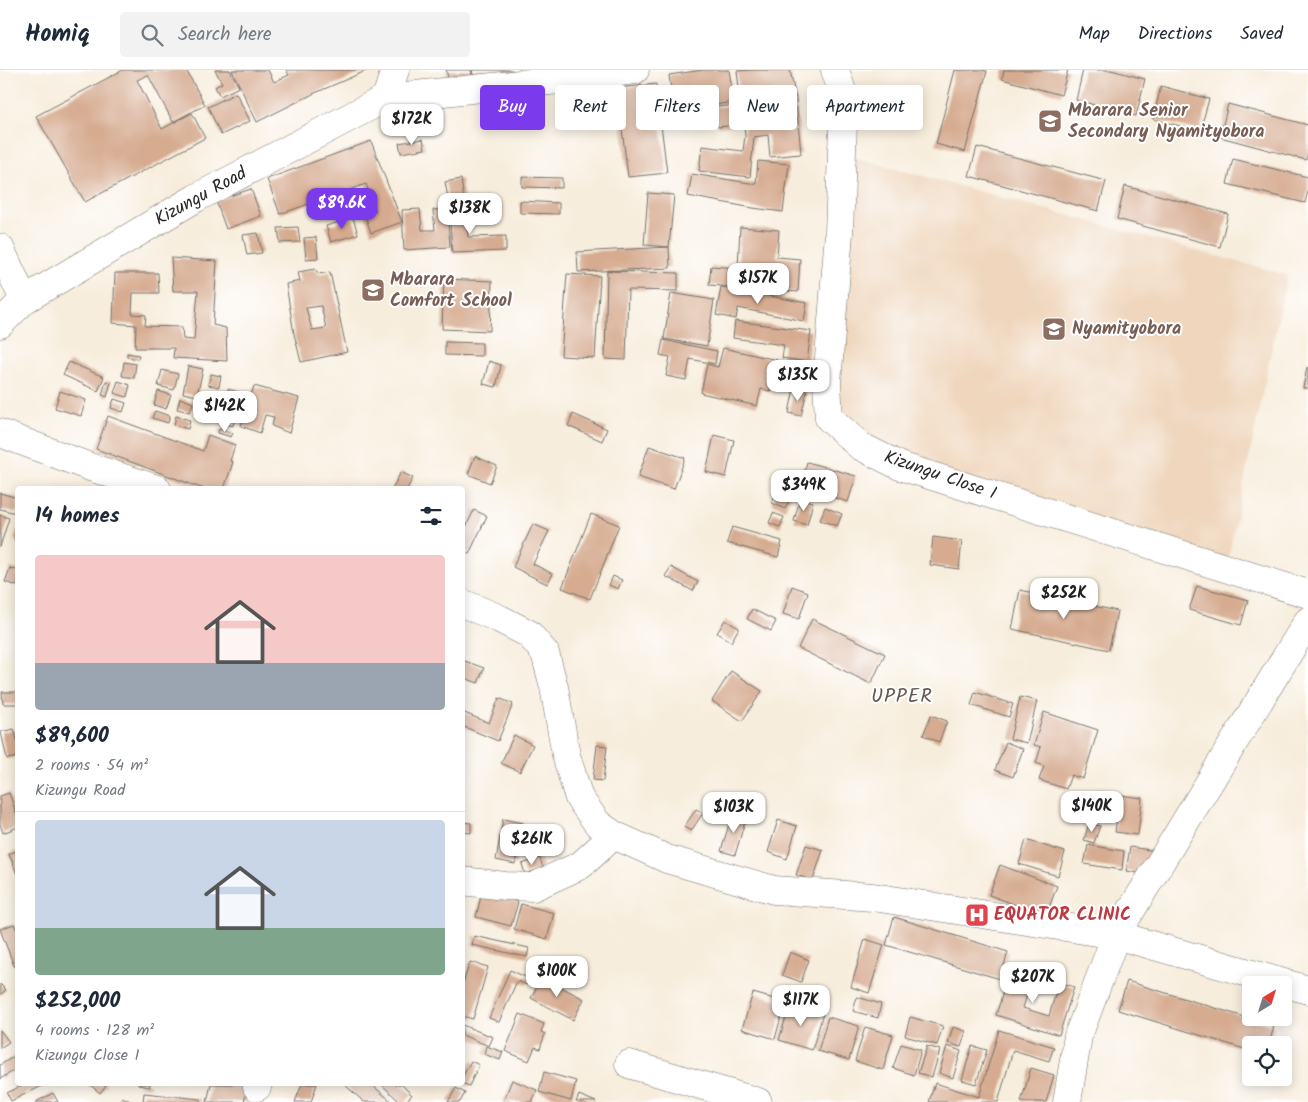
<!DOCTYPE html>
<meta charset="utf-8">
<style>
:root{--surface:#fff;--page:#f2f2f3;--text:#1f2937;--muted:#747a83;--line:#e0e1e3;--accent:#7c3aed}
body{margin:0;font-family:Kalam,sans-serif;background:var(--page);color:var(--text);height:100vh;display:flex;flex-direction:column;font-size:19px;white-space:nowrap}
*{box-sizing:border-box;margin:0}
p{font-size:16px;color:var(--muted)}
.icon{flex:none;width:28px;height:28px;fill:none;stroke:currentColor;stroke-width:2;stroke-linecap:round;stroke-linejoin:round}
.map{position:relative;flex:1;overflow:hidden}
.panel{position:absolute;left:15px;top:416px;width:450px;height:600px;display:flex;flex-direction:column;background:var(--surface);border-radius:5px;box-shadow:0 2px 12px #0003}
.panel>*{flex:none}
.top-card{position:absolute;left:480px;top:15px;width:475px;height:45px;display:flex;gap:10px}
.needle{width:32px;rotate:38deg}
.buttons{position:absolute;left:1242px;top:906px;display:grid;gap:10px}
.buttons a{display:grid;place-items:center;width:50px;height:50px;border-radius:5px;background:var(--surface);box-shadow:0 2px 12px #0003;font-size:25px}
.price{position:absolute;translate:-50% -42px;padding:0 11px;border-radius:10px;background:#fff;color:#222;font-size:16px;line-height:32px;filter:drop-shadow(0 1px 2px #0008)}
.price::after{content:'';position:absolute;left:50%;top:30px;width:15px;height:11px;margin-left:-8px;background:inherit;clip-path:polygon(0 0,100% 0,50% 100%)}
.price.current{background:var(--accent);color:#fff}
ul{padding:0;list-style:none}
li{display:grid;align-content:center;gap:10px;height:265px;padding:0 20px}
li+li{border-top:1px solid var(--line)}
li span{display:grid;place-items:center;height:155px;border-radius:5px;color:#555}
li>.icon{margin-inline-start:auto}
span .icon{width:90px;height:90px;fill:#fffc;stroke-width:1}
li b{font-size:21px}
h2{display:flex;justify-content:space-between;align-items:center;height:60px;padding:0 20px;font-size:21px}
.pill{padding:0 18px;border-radius:5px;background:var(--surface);box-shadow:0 2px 12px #0003;font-size:18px;line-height:45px}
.pill.current{background:var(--accent);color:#fff}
header{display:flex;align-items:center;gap:30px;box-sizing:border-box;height:70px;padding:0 25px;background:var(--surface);border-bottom:1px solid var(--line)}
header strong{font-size:24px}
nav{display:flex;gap:28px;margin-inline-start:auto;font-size:18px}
.search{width:350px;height:45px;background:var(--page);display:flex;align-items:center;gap:12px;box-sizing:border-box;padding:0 18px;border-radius:5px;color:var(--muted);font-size:19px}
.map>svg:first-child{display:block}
.built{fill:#efd6bc}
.building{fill:#d6ab90;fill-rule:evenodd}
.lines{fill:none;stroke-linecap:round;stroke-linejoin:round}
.minor-casing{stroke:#726f69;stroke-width:29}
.minor{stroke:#fff;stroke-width:28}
.labels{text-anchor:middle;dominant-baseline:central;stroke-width:4;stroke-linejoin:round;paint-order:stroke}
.education-label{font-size:18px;font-weight:bold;fill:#785e54;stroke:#fff;text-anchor:start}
.street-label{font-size:18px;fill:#2b2b2b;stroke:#fff}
.health-label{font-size:18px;font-weight:bold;fill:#be3a42;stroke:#fff;text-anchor:start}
.quarter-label{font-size:20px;letter-spacing:1px;fill:#67584e;stroke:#fff}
</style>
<header>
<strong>Homiq</strong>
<div class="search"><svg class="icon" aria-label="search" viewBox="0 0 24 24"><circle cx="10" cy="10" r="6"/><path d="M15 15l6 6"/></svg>Search here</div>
<nav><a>Map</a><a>Directions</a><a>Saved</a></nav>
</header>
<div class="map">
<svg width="1308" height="1032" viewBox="0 0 1308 1032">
<rect width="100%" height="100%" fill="#fff"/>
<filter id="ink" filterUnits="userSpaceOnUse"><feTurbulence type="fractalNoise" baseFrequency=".02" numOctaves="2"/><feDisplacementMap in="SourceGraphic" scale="10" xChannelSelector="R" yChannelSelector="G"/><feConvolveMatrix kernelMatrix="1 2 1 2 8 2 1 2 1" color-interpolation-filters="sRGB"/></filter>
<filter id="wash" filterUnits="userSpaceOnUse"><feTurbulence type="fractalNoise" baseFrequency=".0096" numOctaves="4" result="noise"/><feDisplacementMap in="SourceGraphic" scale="20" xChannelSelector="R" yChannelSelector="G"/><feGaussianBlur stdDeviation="1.12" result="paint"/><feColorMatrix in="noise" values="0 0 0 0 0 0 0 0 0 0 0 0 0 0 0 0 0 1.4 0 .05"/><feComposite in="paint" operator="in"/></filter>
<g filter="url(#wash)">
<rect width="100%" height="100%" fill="#f7eddc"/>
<path class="built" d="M842,84L1287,205L1226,498L860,376L827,313Z"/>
<g id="blocks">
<path class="building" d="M123,0H186L205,35L173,52L148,5L137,10L162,59L192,43L205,68L85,132L36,46Z
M215,0H230L239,17L220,26L215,17L222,13Z
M232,0H268L274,12L289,5L286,0H368L315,23L257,52Z
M446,0H471L472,5L449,11Z
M472,0H512V1L474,8Z
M703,0H729L734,32L674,41L669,5Z
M751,0H790L796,29L801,84L770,87L768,65L754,67L750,107L699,101L702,76L743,81L745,66L744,54L718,57L715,37L741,35L737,1Z
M955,0H982L987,1L965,82L936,74Z
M1004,0H1068L1061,25L1002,9Z
M1083,0H1111L1145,9L1136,46L1076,30Z
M656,14L667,103L628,107L617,18Z
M1161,16L1209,29L1200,61L1153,49Z
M236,23L250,51L221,65L208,37Z
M1228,34L1308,55V83L1306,90L1220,67Z
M423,69L425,79L401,83L399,73Z
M371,71L402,152L371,163L365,145L376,141L366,114L280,144L267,109Z
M977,77L1106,111L1098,141L969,106Z
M1233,89L1308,107V121L1305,133L1227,114Z
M758,91L789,94L783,142L753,138L688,126L692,104L756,114Z
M522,107L562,108V118L522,117Z
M461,109L464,130L449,133L445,112Z
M1125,116L1228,144L1220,177L1117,149Z
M251,119L261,146L226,159L216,131Z
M648,123L674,125L669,177L644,175Z
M520,131L559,133V144L520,143Z
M466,133L468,167L506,166V181L452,183L449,134Z
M420,139L422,160H435L433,140L447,139L450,177L404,180L402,140Z
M353,148L358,164L331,172L326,156Z
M298,157L300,172L280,173L278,158Z
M740,157L779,160L777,187L800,189L798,222L709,215L711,196L738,198Z
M258,163L262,183L247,185L243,165Z
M316,167L318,188L306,189L304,168Z
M669,177L670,198L578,202L577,182Z
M171,188L217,191L213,255L226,258L227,291L173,288L174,278H135L136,255L113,253L115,203H158L159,223H133L132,244L146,245L145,256L182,257L183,269L194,270L198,221H173Z
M315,199L319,204L330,202L347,282L301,292L294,264L286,214L300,211L298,202ZM321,236L326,258L312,260L306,238Z
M607,201L678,203V221L628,220L626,290L605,289Z
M567,204L600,206L595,288L561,286Z
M444,209L492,211L490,261L442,259Z
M721,217L807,233L804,251L738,238L736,249L716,245Z
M671,223L714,230L707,276L664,269Z
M735,251L811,261L807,292L782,288L784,275L733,268Z
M663,270L717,281L715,294L690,289L686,310L666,306L670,287L660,285Z
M445,272L482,273V286L445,285Z
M723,278L777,290L770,321L761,319L757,336L701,323L707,294L718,297Z
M127,283L139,285L138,289L127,287Z
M489,291L501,295L496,317L483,314Z
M69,292L104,307L98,321L63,305Z
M124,292L136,294L134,308L122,306Z
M188,296L203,299L197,326L183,323Z
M1307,297L1308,298V318H1303Z
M162,300L178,304L174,320L158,316Z
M211,304L221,306L219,317L208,315Z
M106,311L111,312L107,327L102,325Z
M118,311L130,315L127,327L114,323Z
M254,316L299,328L289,363L272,356L274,347L265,345L260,363L241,356Z
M794,318L807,321L801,346L789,343Z
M228,319L242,323L238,335L224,332Z
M60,321L86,330L81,346L55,338Z
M158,321L171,325L166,339L154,335Z
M180,328L193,333L190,342L177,339Z
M114,329L126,333L123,342L111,338Z
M222,339L236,342L233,356L219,352Z
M155,341L170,346L168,353L152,348Z
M573,344L607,359L602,371L568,356Z
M108,346L203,381L208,365L235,375L230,391L233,392L224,419H204L96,379Z
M176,346L190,350L188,359L174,355Z
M219,359L233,363L231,367L218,363Z
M714,365L734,370L726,407L706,402Z
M649,376L685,388L674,419L638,407Z
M475,386L497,396L490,413L468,404Z
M807,392L856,406L848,432L800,417Z
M401,402L413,408L407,419H392Z
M782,410L795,416L785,439L772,433Z
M0,423L18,428V437L16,443L0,439Z
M800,429L813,432L807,455L794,451Z
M825,437L842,444L837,456L820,450Z
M474,440L487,446L469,484L462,481V465Z
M773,443L784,447L780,457L769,453Z
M591,444L619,455L590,529L562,518Z
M0,445L9,448L0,477Z
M533,454L549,461L533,494L553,504L547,514L513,497Z
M732,457L782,471L778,487L727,473Z
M17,459H18V471L14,470Z
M933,467L962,471L959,499L930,495Z
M671,497L698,512L693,521L665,506Z
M10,498L18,500V516L5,512Z
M613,506L622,510L618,519L609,515Z
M792,516L808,522L799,549L783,544Z
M1197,516L1248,530L1241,555L1189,540Z
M1020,520L1117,541L1109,580L1012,559Z
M752,539L776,551L771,561L747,549Z
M812,549L885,584L871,614L798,578Z
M725,550L739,558L731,572L717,563Z
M462,590L484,598L478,613L462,607Z
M731,601L762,621L742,651L712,631Z
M2,622H18V634H3Z
M975,622L1013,634L1009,647L971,635Z
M1020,627L1037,631L1027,673L1010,669Z
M499,628L513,634L498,671L462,656V642L489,653Z
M1044,642L1098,660L1083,709L1071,705L1066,719L1039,710L1044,696L1036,693L1041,677L1034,675Z
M931,645L947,651L939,672L923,665Z
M14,659L18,674V687L7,689L1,662Z
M514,665L533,675L520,702L501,693Z
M1006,672L1023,679L1013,707L995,700Z
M597,675L607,676L603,711L593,710Z
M1097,722L1114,728L1108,745L1091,739Z
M9,723L18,748V757L3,763L0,754V726Z
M1120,725L1142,728L1138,765L1115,762Z
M696,739L703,743L691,761L684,757Z
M732,744L746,748L735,785L721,781Z
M503,749L523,753L515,794L496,790Z
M778,750L797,756L787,789L768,782Z
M462,752L471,753V763L462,762Z
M1089,753L1100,756L1094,773L1084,770Z
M1026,770L1065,782L1058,806L1019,794Z
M806,775L823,780L813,810L796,805Z
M1088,775L1124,781L1122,800L1084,794Z
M1130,777L1156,781L1152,805L1126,801Z
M18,780V804H17L9,784Z
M540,788L543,798L525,804L522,794Z
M1000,795L1057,816L1046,846L989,825Z
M482,822L518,832L511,856L476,847Z
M521,834L554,843L547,869L514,859Z
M894,847L1008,882L1000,909L886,875Z
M14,854L18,862V895L14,896L0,859Z
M474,866L529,878L527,887L472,875Z
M865,869L884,875L869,923L851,917Z
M790,882L809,890L801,912L782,905Z
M470,892L488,897L473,949L462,946V916Z
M1010,899L1033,906L1023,938L1049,946L1059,912L1074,917L1059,965L996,945Z
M510,900L530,909L527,915L517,911L499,952L489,948Z
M542,907L584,929L573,950L531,928Z
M1127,911L1274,956L1269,975H1251V981L1118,940Z
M0,914L6,920L0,925Z
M753,923L785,932L775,969L742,959Z
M857,927L881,934L878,948L853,941Z
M790,934L823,944L812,980L779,970Z
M520,944L544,954L541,962L545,964L540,979L535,977L529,991L505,981Z
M828,947L859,956L849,990L818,981Z
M910,947L943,956L937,975L905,966Z
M462,955L493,967L489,976L462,965Z
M865,957L893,965L883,1000L855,991Z
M953,957L966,961L961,977L948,973Z
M0,960L9,972L0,978Z
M999,960L1054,977L1049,991L1013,980L998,1032H929L935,1013L979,1027Z
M901,974L921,980L914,1005L893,998Z
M486,976L503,982L500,990L484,984Z
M927,976L940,980L932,1007L918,1003Z
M947,976L961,981L953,1008L939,1003Z
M972,976L987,980L976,1014L962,1010Z
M18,984V998L0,1009V995Z
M471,991L479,995L469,1016L462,1013V1008Z
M1031,998L1054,1005L1046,1032H1021Z
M544,1002L576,1011L571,1031L539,1022Z
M512,1010L537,1020L532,1032H503Z
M25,1014H40L42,1016L11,1031L7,1023Z
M89,1014H107L100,1023Z
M138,1014H150V1017L138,1015Z
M211,1014H248L244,1032H207Z
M302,1014H317L311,1032H295Z
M344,1014H371L392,1032H364Z
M381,1014H401L412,1025L405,1032H400Z
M456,1018L465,1023L460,1032H448Z
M53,1023L58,1032H36Z
M144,1023L200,1029V1032H143Z
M579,1025L596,1032H576Z
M122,1027L130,1031L129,1032H119Z"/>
</g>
</g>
<g filter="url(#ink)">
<use href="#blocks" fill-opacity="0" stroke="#726f69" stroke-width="1"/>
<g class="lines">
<g class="minor-casing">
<path id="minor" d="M835,0L844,27L839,163L827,313L829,348L860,376L900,396L1308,524
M386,28L588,7L635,0
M0,178L24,230
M0,254L24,230L196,128L386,28L395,0
M0,363L90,397L157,419
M462,533L500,549L529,564L545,583L554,617L566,685L579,728L598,754L614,765L667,789L774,820L873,827L1116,865L1308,920
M462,811L505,816L533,817L581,795L614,765
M629,994L758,1032
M257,1017L258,1014
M1067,1032L1078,966L1116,865L1308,551"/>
</g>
<use href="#minor" class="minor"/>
</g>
</g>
<defs>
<g id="school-square" transform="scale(1.25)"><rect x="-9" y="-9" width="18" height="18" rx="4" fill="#8d6e63" stroke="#fff"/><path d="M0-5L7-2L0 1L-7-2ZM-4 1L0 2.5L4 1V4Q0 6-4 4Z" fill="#fff"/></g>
<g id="hospital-square" transform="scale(1.25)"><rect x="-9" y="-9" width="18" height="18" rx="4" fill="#e0444e" stroke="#fff"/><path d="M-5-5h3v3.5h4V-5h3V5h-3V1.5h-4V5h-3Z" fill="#fff"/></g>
</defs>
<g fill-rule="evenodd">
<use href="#school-square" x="1050" y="51"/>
<use href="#school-square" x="373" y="220"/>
<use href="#school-square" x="1054" y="259"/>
<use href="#hospital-square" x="977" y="845"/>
</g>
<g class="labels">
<g class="education-label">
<text x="1068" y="41">Mbarara Senior<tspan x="1068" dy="21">Secondary Nyamityobora</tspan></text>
<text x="390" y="210">Mbarara<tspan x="390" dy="21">Comfort School</tspan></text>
<text x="1072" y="259">Nyamityobora</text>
</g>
<g class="street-label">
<text transform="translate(201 127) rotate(-29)">Kizungu Road</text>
<text transform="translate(940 406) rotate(19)">Kizungu Close I</text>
</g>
<g class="health-label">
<text x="994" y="845">EQUATOR CLINIC</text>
</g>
<g class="quarter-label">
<text x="902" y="627">UPPER</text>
</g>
</g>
</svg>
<div class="buttons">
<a><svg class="needle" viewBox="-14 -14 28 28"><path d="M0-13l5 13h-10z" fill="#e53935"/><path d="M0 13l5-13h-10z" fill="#747a83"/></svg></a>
<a><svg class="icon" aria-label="locate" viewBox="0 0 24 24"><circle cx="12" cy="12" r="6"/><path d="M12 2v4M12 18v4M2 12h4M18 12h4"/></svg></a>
</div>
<b class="price" style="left:412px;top:76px">$172K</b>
<b class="price current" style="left:342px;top:160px">$89.6K</b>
<b class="price" style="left:470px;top:165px">$138K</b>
<b class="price" style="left:758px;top:235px">$157K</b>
<b class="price" style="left:798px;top:332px">$135K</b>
<b class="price" style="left:225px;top:363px">$142K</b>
<b class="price" style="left:804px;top:442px">$349K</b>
<b class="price" style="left:1064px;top:550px">$252K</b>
<b class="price" style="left:1092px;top:763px">$140K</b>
<b class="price" style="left:734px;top:764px">$103K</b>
<b class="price" style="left:532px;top:796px">$261K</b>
<b class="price" style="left:557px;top:928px">$100K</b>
<b class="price" style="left:1033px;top:934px">$207K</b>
<b class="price" style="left:801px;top:957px">$117K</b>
<div class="top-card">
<a class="pill current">Buy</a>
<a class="pill">Rent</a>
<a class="pill">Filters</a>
<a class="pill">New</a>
<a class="pill">Apartment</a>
</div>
<section class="panel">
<h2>14 homes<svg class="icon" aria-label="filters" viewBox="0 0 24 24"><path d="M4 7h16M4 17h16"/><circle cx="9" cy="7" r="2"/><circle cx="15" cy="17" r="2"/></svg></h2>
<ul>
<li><span style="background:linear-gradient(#f6c9c9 70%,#9aa5b1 0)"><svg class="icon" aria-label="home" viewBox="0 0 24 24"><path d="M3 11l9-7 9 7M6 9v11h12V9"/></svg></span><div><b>$89,600</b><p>2 rooms · 54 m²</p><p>Kizungu Road</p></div></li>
<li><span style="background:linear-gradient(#c9d6e8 70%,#7fa58c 0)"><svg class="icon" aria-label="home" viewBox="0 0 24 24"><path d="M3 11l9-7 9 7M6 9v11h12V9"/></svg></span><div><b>$252,000</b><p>4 rooms · 128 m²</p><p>Kizungu Close I</p></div></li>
</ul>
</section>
</div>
